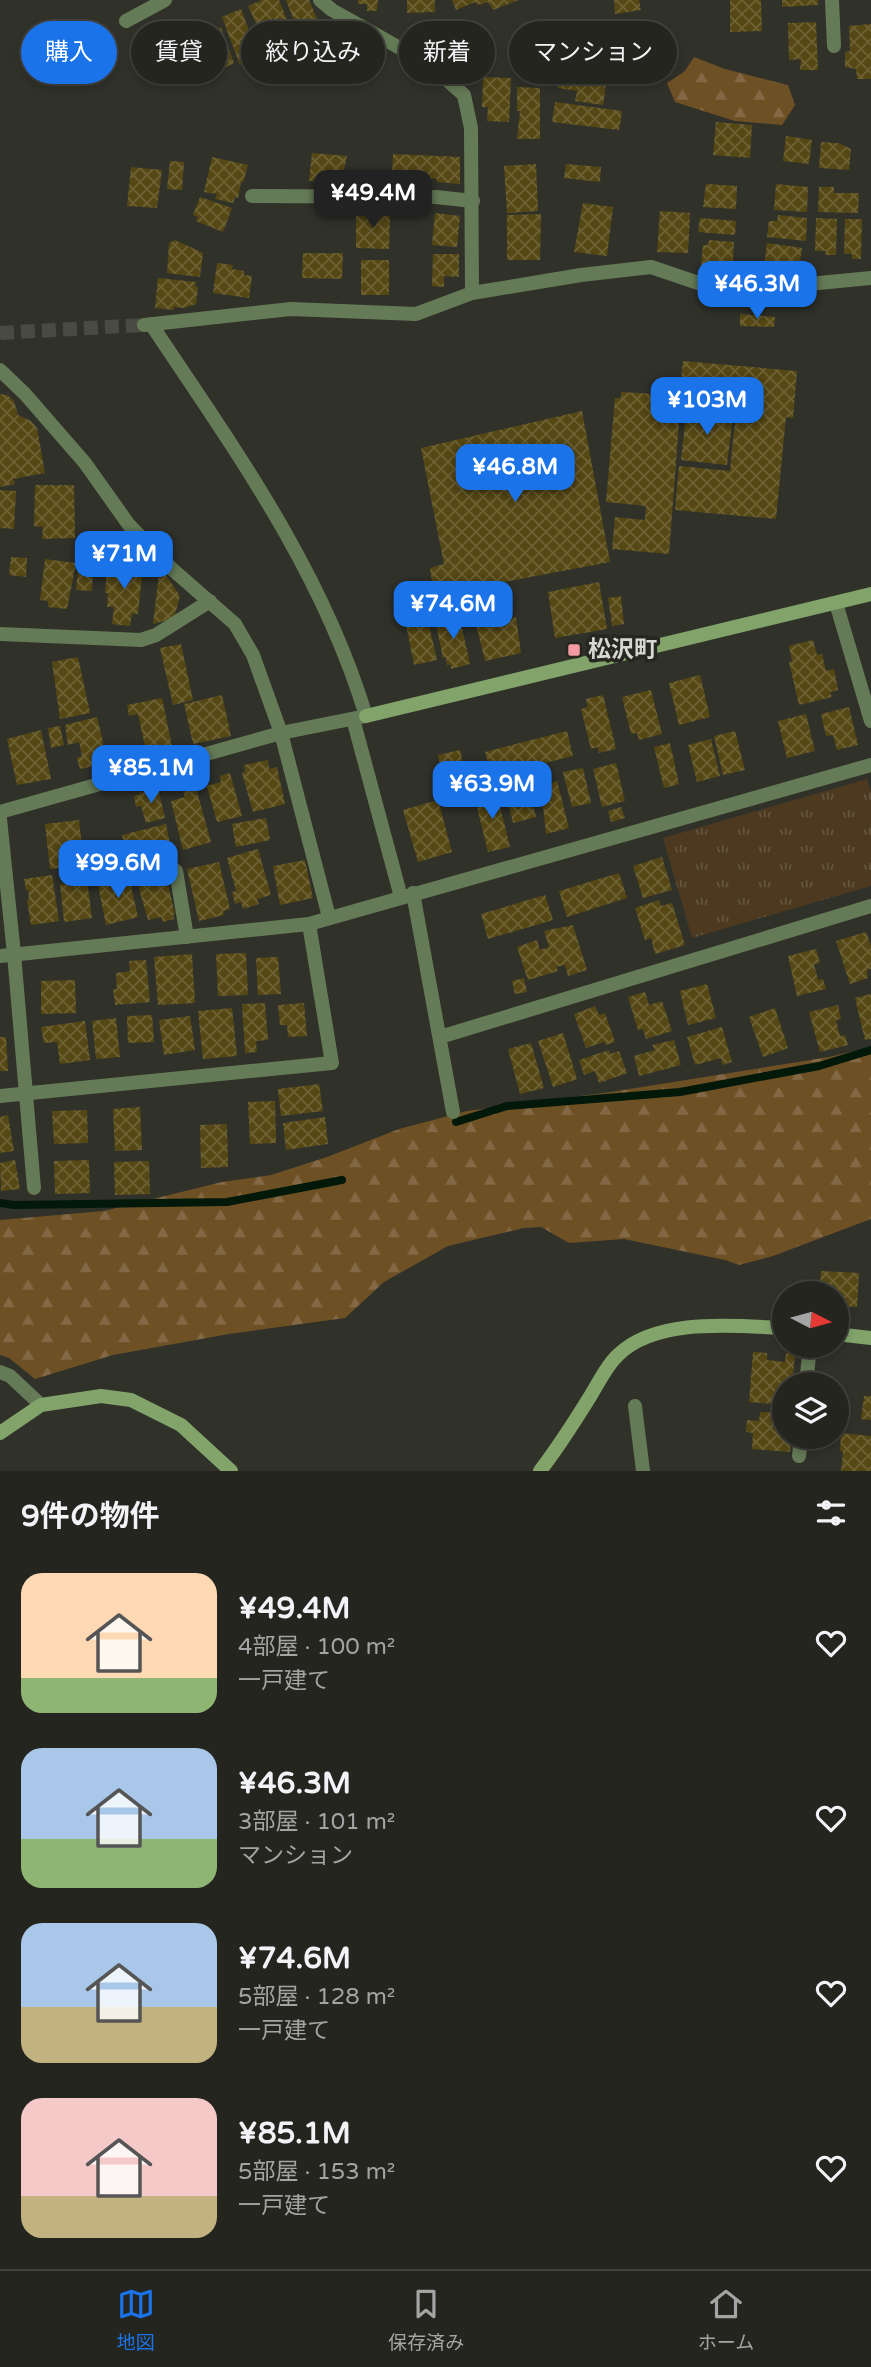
<!DOCTYPE html>
<html lang="ja">
<meta charset="utf-8">
<style>
:root{--surface:#24251f;--page:#2c2d28;--text:#f1f3f6;--muted:#a3a5a4;--line:#41423d;--accent:#1a73e8}
body{margin:0;font-family:"Varela Round","Noto Sans JP",sans-serif;background:var(--page);color:var(--text);height:100vh;display:flex;flex-direction:column;font-size:26px;white-space:nowrap}
*{box-sizing:border-box;margin:0}
p{font-size:23px;color:var(--muted)}
.icon{flex:none;width:38px;height:38px;fill:none;stroke:currentColor;stroke-width:2;stroke-linecap:round;stroke-linejoin:round}
.map{position:relative;height:1471px;overflow:hidden}
.sheet{display:flex;flex-direction:column;background:var(--surface);flex:1}
.sheet>*{flex:none}
.hud{position:absolute;left:21px;top:21px;width:830px;height:63px;display:flex;gap:14px}
.needle{width:46px;rotate:96deg}
.fabs{position:absolute;left:772px;top:1281px;display:grid;gap:14px}
.fabs a{display:grid;place-items:center;width:77px;height:77px;border-radius:50%;background:var(--surface);box-shadow:0 4px 10px #0003,0 0 0 2px var(--line);font-size:35px}
.price{position:absolute;translate:-50% -60px;padding:0 16px;border-radius:14px;background:var(--accent);color:#fff;font-size:23px;line-height:46px;filter:drop-shadow(0 2px 4px #0008)}
.price::after{content:'';position:absolute;left:50%;top:42px;width:21px;height:16px;margin-left:-10px;background:inherit;clip-path:polygon(0 0,100% 0,50% 100%)}
.price.on{background:#222;color:#fff}
ul{padding:0;list-style:none}
li{display:flex;align-items:center;gap:21px;height:175px;padding:0 21px}
li span{display:grid;place-items:center;flex:none;width:196px;height:140px;border-radius:21px;color:#555}
li>.icon{margin-inline-start:auto}
span .icon{width:84px;height:84px;fill:#fffc;stroke-width:1}
li b{font-size:30px}
h2{display:flex;justify-content:space-between;align-items:center;height:84px;padding:0 21px;font-size:30px}
.chip{padding:0 24px;border-radius:32px;background:var(--surface);box-shadow:0 4px 10px #0003,0 0 0 2px var(--line);font-size:24px;line-height:63px}
.chip.on{background:var(--accent);color:#fff}
.dock{display:flex;justify-content:space-around;align-items:center;height:98px;border-top:2px solid var(--line);background:var(--surface);font-size:19px;color:var(--muted)}
.dock a{display:grid;justify-items:center;gap:4px}
.dock .on{color:var(--accent)}
.map>svg:first-child{display:block}
.forest{fill:url(#forest-firs)}
.park{fill:url(#park-tufts)}
.lines{fill:none;stroke-linecap:round;stroke-linejoin:round}
.stream{stroke:#02190a;stroke-width:8}
.building{fill:url(#building-cross-hatch)}
.street-tunnel{stroke:#494a42;stroke-width:14;stroke-dasharray:14 7;stroke-linecap:butt}
.lane{stroke:#657b57;stroke-width:14}
.street{stroke:#657b57;stroke-width:14}
.secondary{stroke:#82a46b;stroke-width:14}
.poi-dot{fill:#f49aa1;stroke:#262720;stroke-width:2.5}
.labels{text-anchor:middle;dominant-baseline:central;stroke-width:7;stroke-linejoin:round;paint-order:stroke}
.poi-label{font-size:23px;font-weight:bold;fill:#d7d8d3;stroke:#262720;text-anchor:start}
</style>
<div class="map">
<svg width="871" height="1471" viewBox="0 0 871 1471">
<defs>
<pattern id="forest-firs" width="22" height="20" patternUnits="userSpaceOnUse" patternTransform="scale(1.75)"><rect width="22" height="20" fill="#6e5025"/><path d="M5 1l3.5 6h-7zM16 11l3.5 6h-7z" fill="#826844"/></pattern>
<pattern id="park-tufts" width="24" height="20" patternUnits="userSpaceOnUse" patternTransform="scale(1.75)"><rect width="24" height="20" fill="#4c3920"/><path d="M3 7l-1-3M5 7V3M7 7l1-3M15 17l-1-3M17 17v-4M19 17l1-3" fill="none" stroke="#655540"/></pattern>
<pattern id="building-cross-hatch" width="8" height="8" patternUnits="userSpaceOnUse" patternTransform="scale(1.75)"><rect width="8" height="8" fill="#564814"/><path d="M0 0l8 8M0 8l8-8" fill="none" stroke="#6e6235"/></pattern>
</defs>
<rect width="100%" height="100%" fill="#303129"/>
<path class="forest" d="M538,20L588,28L617,23L646,36L663,57L641,72L607,65L566,62L533,47L522,24Z
M694,57L725,69L788,85L795,105L782,125L735,121L675,102L667,83L685,71Z
M871,1047V1219L773,1256L739,1265L725,1260L624,1239L569,1243L541,1227L524,1228L448,1246L384,1282L345,1318L229,1334L113,1355L35,1379L9,1358L0,1355V1220L104,1211L222,1182L271,1175L327,1157L399,1129L467,1111L611,1092L829,1057Z"/>
<path class="park" d="M867,779L871,792V886L692,938L663,838Z"/>
<g class="lines">
<path class="stream" d="M456,1122L507,1106L680,1092L819,1066L871,1050
M0,1203L14,1205L227,1202L342,1180"/>
</g>
<path class="building" d="M262,0H279L297,44L271,55L248,6Z
M286,0H309L318,21L323,19L326,26H330L332,30L303,43Z
M358,0H378L377,11H367V4H358Z
M407,0H435V12L407,13Z
M452,0H519L493,10L488,2L478,5L475,2L456,10Z
M614,0H639L641,10L615,14Z
M730,0H761L762,31L730,32Z
M782,0H818V5L782,7Z
M241,9L259,58L240,65L222,17Z
M816,22L818,70H800L801,59L789,60L788,23Z
M871,24V79H857L856,69L845,67V52L850,51L849,26Z
M221,27L234,63L224,68L219,58L206,63L195,33L207,28L209,32Z
M555,69L607,77L603,105L575,101L577,91L558,88V84L553,83Z
M483,77L511,78L509,122L487,121L488,107H482Z
M517,87L540,88V139H517L520,111H517Z
M555,102L622,111L619,130L552,122Z
M716,122L752,125L750,158L713,155Z
M786,136L812,140L809,164L783,161Z
M821,142L838,143L851,149L849,170L819,168Z
M312,153L347,156L343,174L335,173L334,183L309,181Z
M393,154L460,157V184L437,182V179L425,178V174H411V177L392,176Z
M212,157L248,165L243,183L241,182L238,198L235,197L233,203L215,199L217,194L204,192Z
M170,161L184,162L182,190L167,189Z
M536,164L538,211L507,213L504,166Z
M566,164L601,167L600,182L564,178Z
M131,167L162,170L157,208L127,206Z
M706,184L737,186L736,209L703,207Z
M776,184L808,187L807,212L774,210Z
M819,187H834V193H859L858,213L818,212Z
M200,197L232,208L223,232L196,221L198,217L193,215Z
M583,203L613,207L607,256L574,252Z
M356,211L390,212L389,249L356,248Z
M660,211L690,213L688,253L657,252Z
M435,213L460,216L457,247L432,245Z
M541,214L540,260H507V215Z
M778,215L807,218L806,241L767,237L769,221H777Z
M700,218L736,221L735,235L698,232Z
M816,218L837,219L836,255H825L826,251H815Z
M845,219H862L861,259H852V254H844Z
M175,240L203,253L200,277L167,273L169,243Z
M709,240L734,242L732,273L719,272V267L701,266L703,245H708Z
M767,243L802,248L799,269L789,268L788,272L764,268Z
M303,253H343L342,279L302,278Z
M433,254H459V277L444,276V287L432,286Z
M361,260H389V295H361Z
M217,263L233,265L232,269L244,271V275L252,276L249,298L213,293Z
M158,278L196,282L195,286L198,287L196,304L184,308L174,307V310L155,308Z
M740,314L775,317L774,327L740,326Z
M683,361L797,371L793,418L786,417L776,519L675,510L679,466L730,471L736,411L678,405Z
M621,392L657,394L656,407L680,410L669,554L612,549L615,517L645,520L646,506L606,502L615,398H621Z
M0,394L7,395L14,401L18,415L31,421L37,428L45,473L13,479L15,484L0,487Z
M687,409L733,415L727,465L681,460Z
M582,411L610,562L434,595L430,568L444,564L421,448Z
M35,485H74L75,538L42,539L43,527L34,526Z
M0,490L16,491L14,529L0,528Z
M11,557L27,558L26,577L9,575Z
M45,559L76,563L67,609L48,607V601L40,600Z
M108,562L143,565L138,614H132L130,626L112,624L114,607H107L108,593H105Z
M160,566L180,596L174,618L153,624Z
M78,569L93,571L92,591L76,590Z
M599,582L607,629L555,638L548,592Z
M621,596L624,624L612,626L608,598Z
M509,603L512,618L516,617L521,653L485,661L473,612Z
M459,614L470,664L451,669L450,664L447,666L446,657L443,658L435,619Z
M428,621L437,660L414,665L406,625Z
M813,640L817,655L822,654L826,671L834,669L838,690L830,692L832,697L799,705L789,662L792,661L789,646Z
M181,644L193,700L173,705L160,648Z
M78,657L90,713L60,719L52,662Z
M700,675L710,717L679,725L669,683Z
M651,690L662,734L639,740L637,733L631,734L622,697Z
M222,695L231,736L193,744L184,704Z
M603,695L616,749L599,753L598,747L591,749L581,709L588,707L586,699Z
M162,698L172,746L146,751L138,714L129,716L127,705Z
M849,707L858,745L837,750L833,735L826,736L821,714Z
M806,714L815,751L787,758L778,721Z
M97,717L108,763L80,769L77,758L82,756L79,742L68,745L65,725Z
M60,726L64,745L51,748L48,728Z
M41,730L51,779L17,785L7,739Z
M567,731L573,756L492,776L485,752Z
M735,731L745,770L723,775L714,736Z
M711,739L720,776L697,782L688,745Z
M670,743L679,784L664,788L654,747Z
M460,750L468,785L446,790L438,755Z
M268,760L269,769L277,767L285,804L253,812L242,773L245,772L244,765Z
M616,763L625,801L602,807L593,769Z
M583,768L591,803L572,807L563,772Z
M230,773L242,816L217,822L207,786L221,782L220,776Z
M527,780L536,817L513,823L504,786Z
M557,781L569,828L546,834L541,787Z
M158,788L165,818L146,823L141,806L136,807L134,796L139,795V793Z
M196,788L211,842L183,850L171,801L185,797L183,791Z
M496,790L510,847L488,852L474,795Z
M438,800L452,852L418,862L403,810Z
M621,807L625,818L611,822L608,811Z
M266,818L270,840L236,847L232,824Z
M79,820L84,865L50,869L45,824Z
M166,824L172,854L129,864L122,835Z
M258,849L271,895L257,899L259,904L243,909L241,902L235,904L232,892L236,891L227,858Z
M662,857L672,890L643,898L633,866Z
M305,860L313,898L280,905L273,866Z
M219,862L230,909L223,911L224,915L199,921L187,869Z
M154,866L155,870L164,868L175,914L173,915L174,919L163,922L161,917L148,920L134,871Z
M128,873L138,917L106,925L98,885L120,880L119,875Z
M619,873L627,898L567,917L559,891Z
M52,875L59,921L31,925L27,900L29,899L28,890H26L24,879Z
M87,880L92,918L64,922L60,884Z
M545,895L553,920L488,939L481,914Z
M659,900L661,906L672,903L685,945L655,954L651,938L645,940L635,908Z
M573,925L587,970L568,976L565,965L556,967L558,971L528,980L517,947L537,940L540,950L549,947L544,931Z
M866,932L871,946V969L867,970L868,978L850,984L836,941Z
M816,949L820,963L814,964L818,980L823,979L826,989L797,996L788,956Z
M246,953L248,995L218,996L216,954Z
M192,954L195,1003L158,1005L154,957Z
M278,957L281,994L258,995L256,958Z
M146,960L150,1002L115,1005L113,989H117L116,973L130,971L129,961Z
M524,978L527,992L515,994L512,981Z
M75,980L76,1013L41,1014V981Z
M707,984L716,1018L688,1025L680,991Z
M645,992L649,1005L662,1001L672,1031L646,1039L643,1029L638,1030L628,997Z
M871,994V1039L865,1040L855,998Z
M265,1003L268,1040L256,1041L257,1052L245,1053L242,1004Z
M304,1003L307,1036L288,1037L287,1025H280L278,1005Z
M838,1005L841,1019L836,1020L840,1036L845,1035L848,1045L820,1052L809,1012Z
M595,1006L599,1015L605,1013L615,1042L606,1045L604,1042L586,1048L574,1014Z
M232,1008L237,1056L203,1059L198,1011Z
M775,1008L788,1048L763,1057L749,1017Z
M152,1015L154,1042L128,1043L127,1016Z
M190,1016L195,1050L164,1055L159,1020Z
M116,1018L120,1057L96,1059L92,1021Z
M85,1021L90,1060L60,1064L57,1042L44,1043L41,1027Z
M722,1027L732,1062L722,1065L721,1058L695,1065L687,1037Z
M563,1033L577,1079L553,1087L538,1041Z
M0,1037H6L8,1071H0Z
M674,1040L681,1065L639,1076L634,1056L655,1050L652,1045Z
M531,1043L544,1088L520,1094L508,1049Z
M609,1050L610,1054L619,1051L627,1073L599,1083L595,1071L584,1075L579,1060Z
M319,1084L323,1111L281,1116L278,1089Z
M275,1101L276,1143L250,1144L248,1102Z
M140,1107L142,1150L115,1151L113,1109Z
M87,1110L88,1143L54,1144L52,1111Z
M8,1115L14,1151L0,1153V1117Z
M325,1117L328,1144L286,1150L283,1123Z
M227,1124L228,1167L201,1168L200,1125Z
M15,1160L20,1189L1,1191L0,1163Z
M89,1160L90,1193L55,1194L54,1161Z
M149,1161L150,1194L115,1195L114,1162Z
M821,1271L859,1273L857,1307L836,1306V1293H812V1286L820,1287Z
M753,1352L767,1353V1360L785,1362L786,1353L795,1354L793,1376L798,1377L797,1384H784V1405L749,1402Z
M864,1396H871V1420L861,1419Z
M760,1412L779,1413L778,1431H784V1441L791,1442L790,1452L752,1449L753,1433L746,1432L747,1420L759,1421Z
M841,1433L871,1436V1471H841L843,1452L840,1451Z"/>
<g class="lines">
<path class="street-tunnel" d="M0,333L143,325"/>
<path class="lane" d="M832,0L834,46
M252,196L436,197L473,201"/>
<path class="street" d="M320,0L332,10L407,52L438,72L464,95L471,128L472,293
M126,21L165,0
M144,325L291,309L416,314L472,293L581,275L651,267L725,292L871,278
M0,370L25,394L85,463L129,525L172,569L235,624L253,655L281,733L329,917
M836,603L871,721
M0,634L141,640L156,635L210,601
M353,719L401,897
M0,812L281,733L366,716C322,570 235,450 151,324
M0,819L14,954L34,1188
M176,871L187,937
M413,893L453,1112
M0,956L309,924L871,765
M440,1037L871,906
M0,1096L332,1063L309,924
M0,1372L10,1376L41,1405
M806,1384L810,1346
M635,1406L643,1471
M799,1456L801,1437"/>
<path class="secondary" d="M366,716L871,594
M836,1334L871,1338
M0,1433L41,1405L101,1396L131,1400L181,1425L231,1471
M540,1471C559,1446 575,1421 591,1395C599,1382 607,1365 618,1355C657,1317 735,1326 784,1328"/>
</g>
<rect class="poi-dot" x="567" y="643" width="14" height="14" rx="3.5"/>
<g class="labels">
<g class="poi-label">
<text x="588" y="650">松沢町</text>
</g>
</g>
</svg>
<div class="fabs">
<a><svg class="needle" viewBox="-14 -14 28 28"><path d="M0-13l5 13h-10z" fill="#e53935"/><path d="M0 13l5-13h-10z" fill="#a3a5a4"/></svg></a>
<a><svg class="icon" aria-label="layers" viewBox="0 0 24 24"><path d="M12 4l9 5-9 5-9-5zM3 14l9 5 9-5"/></svg></a>
</div>
<b class="price on" style="left:373px;top:230px">¥49.4M</b>
<b class="price" style="left:757px;top:321px">¥46.3M</b>
<b class="price" style="left:707px;top:437px">¥103M</b>
<b class="price" style="left:515px;top:504px">¥46.8M</b>
<b class="price" style="left:124px;top:591px">¥71M</b>
<b class="price" style="left:453px;top:641px">¥74.6M</b>
<b class="price" style="left:151px;top:805px">¥85.1M</b>
<b class="price" style="left:492px;top:821px">¥63.9M</b>
<b class="price" style="left:118px;top:900px">¥99.6M</b>
<div class="hud">
<a class="chip on">購入</a>
<a class="chip">賃貸</a>
<a class="chip">絞り込み</a>
<a class="chip">新着</a>
<a class="chip">マンション</a>
</div>
</div>
<section class="sheet">
<h2>9件の物件<svg class="icon" aria-label="filters" viewBox="0 0 24 24"><path d="M4 7h16M4 17h16"/><circle cx="9" cy="7" r="2"/><circle cx="15" cy="17" r="2"/></svg></h2>
<ul>
<li><span style="background:linear-gradient(#ffd9b3 75%,#8fb573 0)"><svg class="icon" aria-label="home" viewBox="0 0 24 24"><path d="M3 11l9-7 9 7M6 9v11h12V9"/></svg></span><div><b>¥49.4M</b><p>4部屋 · 100 m²</p><p>一戸建て</p></div><svg class="icon" aria-label="heart" viewBox="0 0 24 24"><path d="M12 20l-8-8c-3-5 5-10 8-4 3-6 11-1 8 4z"/></svg></li>
<li><span style="background:linear-gradient(#a9c7e8 65%,#8fb573 0)"><svg class="icon" aria-label="home" viewBox="0 0 24 24"><path d="M3 11l9-7 9 7M6 9v11h12V9"/></svg></span><div><b>¥46.3M</b><p>3部屋 · 101 m²</p><p>マンション</p></div><svg class="icon" aria-label="heart" viewBox="0 0 24 24"><path d="M12 20l-8-8c-3-5 5-10 8-4 3-6 11-1 8 4z"/></svg></li>
<li><span style="background:linear-gradient(#a9c7e8 60%,#c2b280 0)"><svg class="icon" aria-label="home" viewBox="0 0 24 24"><path d="M3 11l9-7 9 7M6 9v11h12V9"/></svg></span><div><b>¥74.6M</b><p>5部屋 · 128 m²</p><p>一戸建て</p></div><svg class="icon" aria-label="heart" viewBox="0 0 24 24"><path d="M12 20l-8-8c-3-5 5-10 8-4 3-6 11-1 8 4z"/></svg></li>
<li><span style="background:linear-gradient(#f6c9c9 70%,#c2b280 0)"><svg class="icon" aria-label="home" viewBox="0 0 24 24"><path d="M3 11l9-7 9 7M6 9v11h12V9"/></svg></span><div><b>¥85.1M</b><p>5部屋 · 153 m²</p><p>一戸建て</p></div><svg class="icon" aria-label="heart" viewBox="0 0 24 24"><path d="M12 20l-8-8c-3-5 5-10 8-4 3-6 11-1 8 4z"/></svg></li>
</ul>
</section>
<nav class="dock">
<a class="on"><svg class="icon" aria-label="map" viewBox="0 0 24 24"><path d="M3 6l6-2 6 2 6-2v14l-6 2-6-2-6 2zM9 4v14M15 6v14"/></svg>地図</a>
<a><svg class="icon" aria-label="saved" viewBox="0 0 24 24"><path d="M7 4h10v16l-5-4-5 4z"/></svg>保存済み</a>
<a><svg class="icon" aria-label="home" viewBox="0 0 24 24"><path d="M3 11l9-7 9 7M6 9v11h12V9"/></svg>ホーム</a>
</nav>
